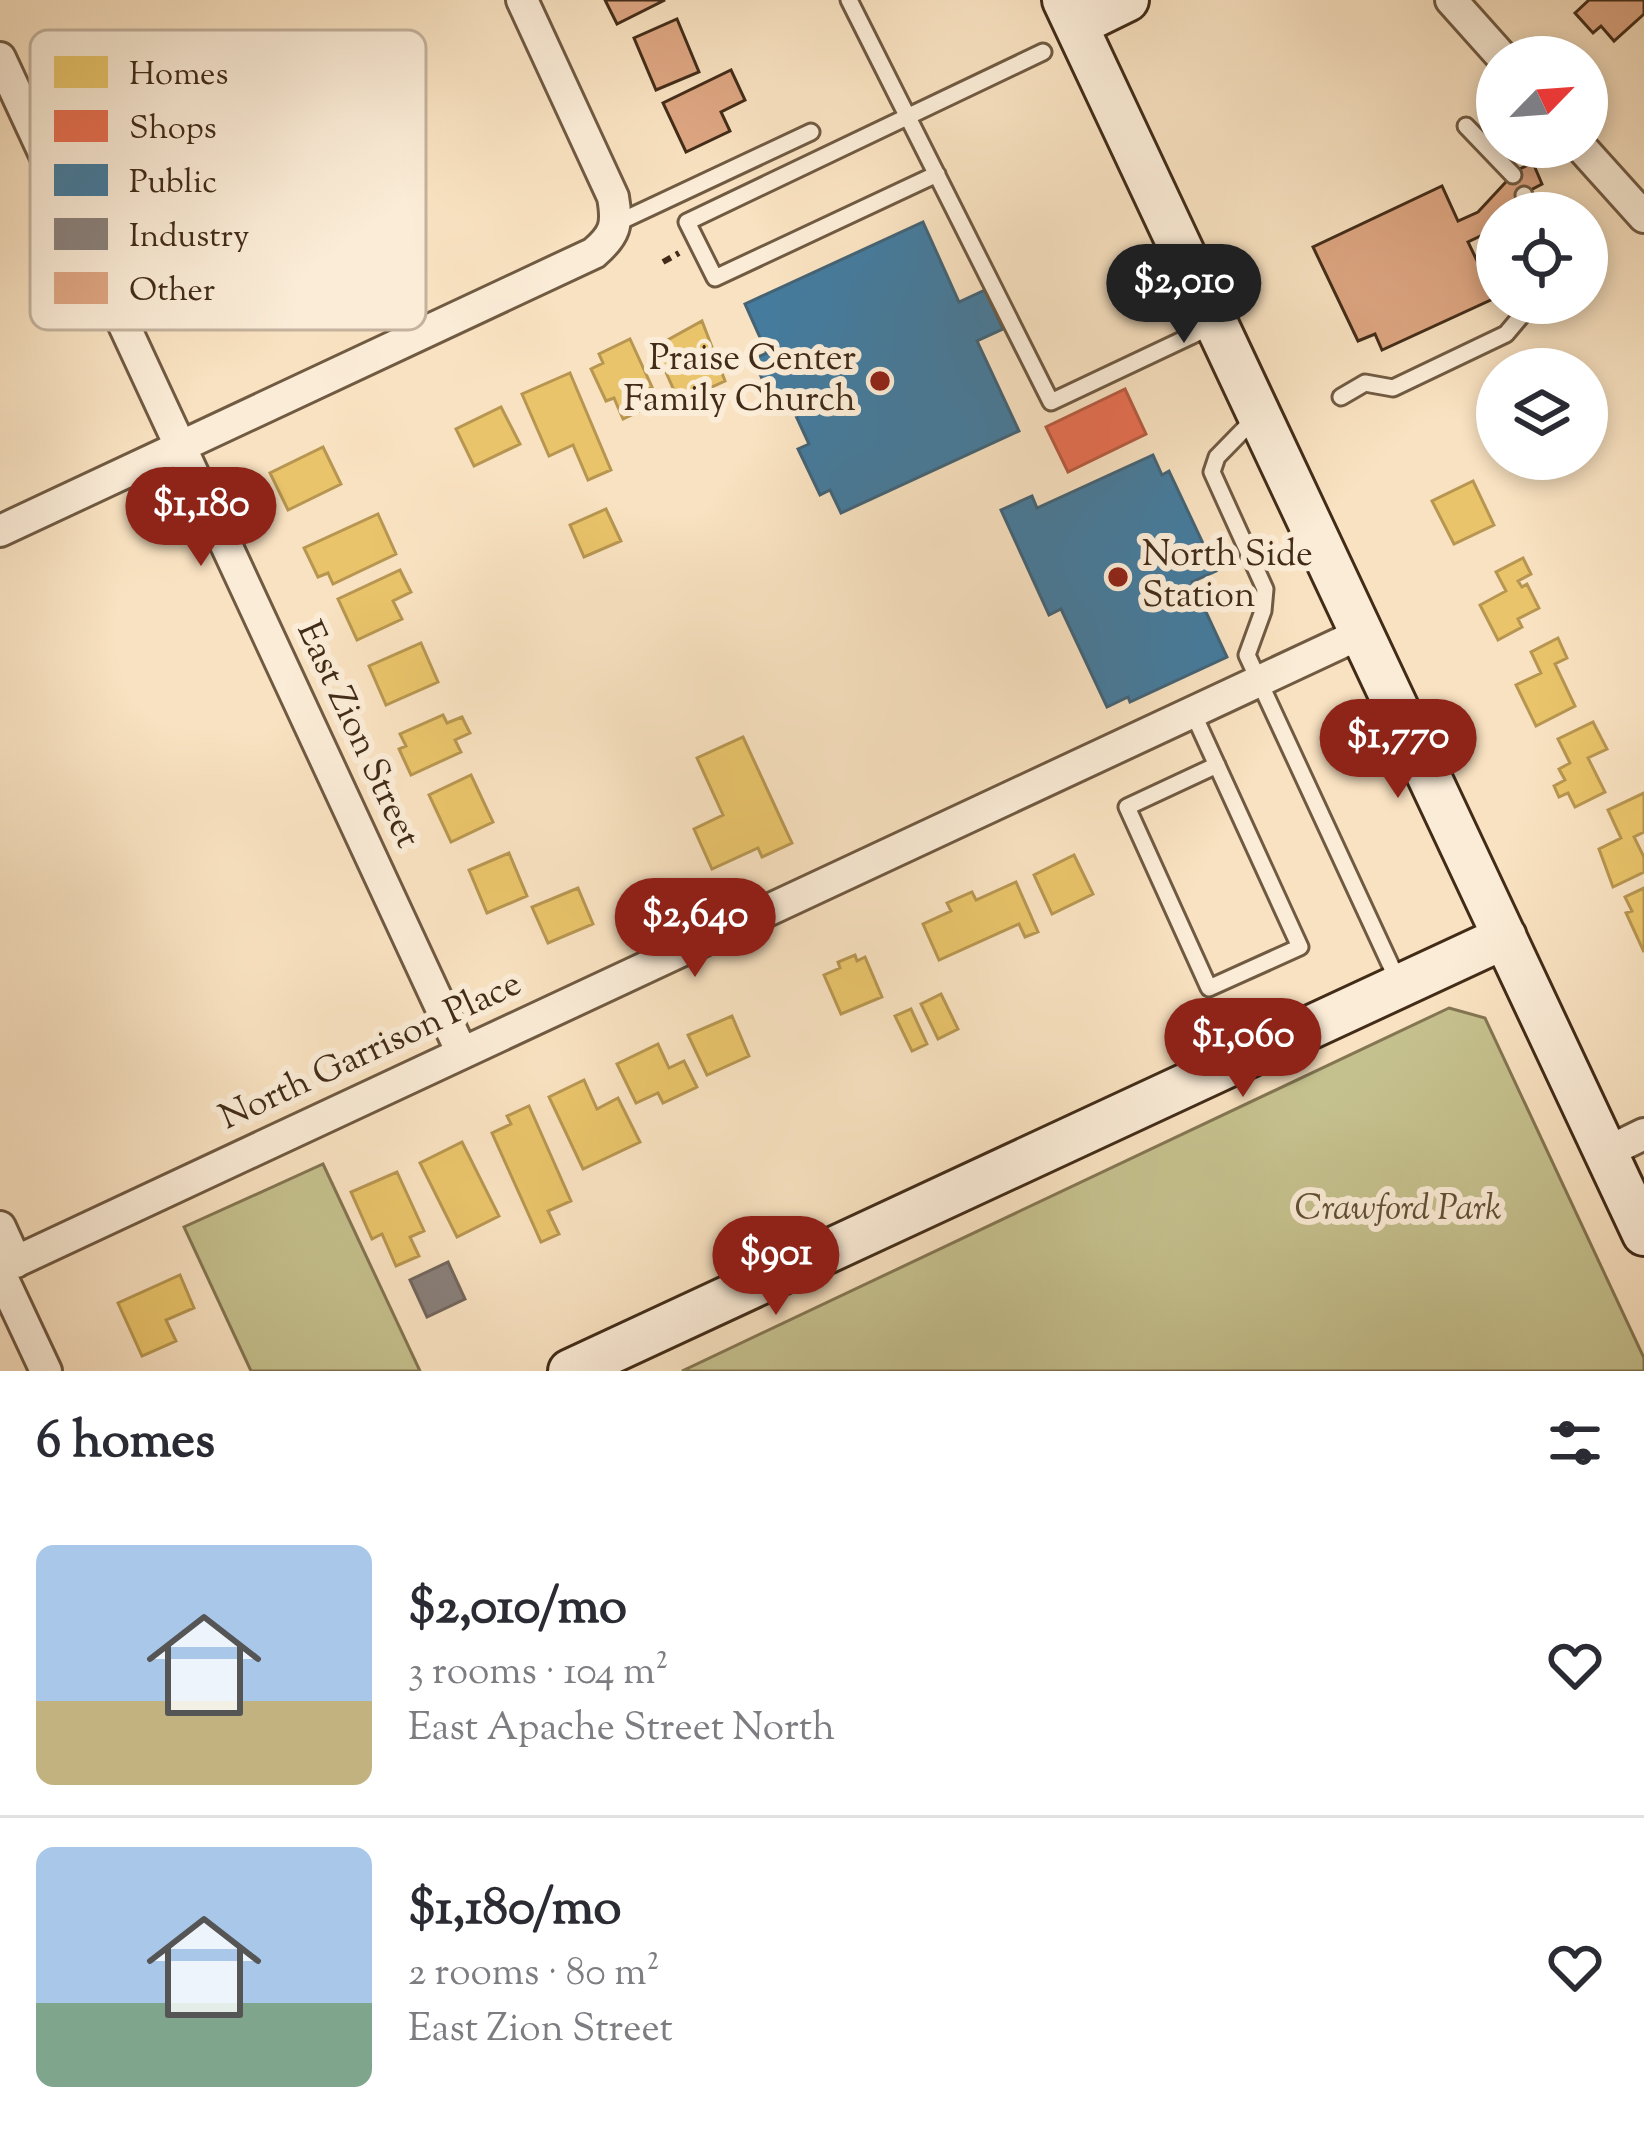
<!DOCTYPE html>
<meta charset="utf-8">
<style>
:root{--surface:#fff;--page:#f2f2f3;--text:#2b2b33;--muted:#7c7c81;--line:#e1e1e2;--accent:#8f2418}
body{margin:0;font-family:"Sorts Mill Goudy",serif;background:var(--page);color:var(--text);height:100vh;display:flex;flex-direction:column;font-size:45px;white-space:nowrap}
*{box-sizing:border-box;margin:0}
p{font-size:39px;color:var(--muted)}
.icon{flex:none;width:66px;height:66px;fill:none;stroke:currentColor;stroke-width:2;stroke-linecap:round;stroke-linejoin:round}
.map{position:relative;height:1371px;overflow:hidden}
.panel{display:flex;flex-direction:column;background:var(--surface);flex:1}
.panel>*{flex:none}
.needle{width:78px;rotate:65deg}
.fabs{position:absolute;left:1476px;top:36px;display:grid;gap:24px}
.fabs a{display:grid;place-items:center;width:132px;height:132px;border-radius:50%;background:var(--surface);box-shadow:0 6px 18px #0003;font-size:60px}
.price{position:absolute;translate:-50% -102px;padding:0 27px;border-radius:42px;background:var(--accent);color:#fff;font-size:39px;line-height:78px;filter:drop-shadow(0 3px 6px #0008)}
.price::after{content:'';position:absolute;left:50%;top:72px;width:36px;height:27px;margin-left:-18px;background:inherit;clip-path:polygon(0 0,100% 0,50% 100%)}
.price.active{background:#222;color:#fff}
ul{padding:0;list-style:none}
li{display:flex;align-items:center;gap:36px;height:300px;padding:0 36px}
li+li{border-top:3px solid var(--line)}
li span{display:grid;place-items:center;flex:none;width:336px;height:240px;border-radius:18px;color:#555}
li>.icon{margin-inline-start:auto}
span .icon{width:144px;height:144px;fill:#fffc;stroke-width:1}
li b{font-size:51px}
h2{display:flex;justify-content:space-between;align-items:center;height:144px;padding:0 36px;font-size:51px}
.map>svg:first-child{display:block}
.green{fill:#c5c18e;stroke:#847653;stroke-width:3}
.homes{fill:#e9c46a;stroke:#b79651;stroke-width:3}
.shops{fill:#e76f51;stroke:#b65b40;stroke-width:3}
.public{fill:#457b9d;stroke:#446375;stroke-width:3}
.industry{fill:#8a817c;stroke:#74685e;stroke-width:3}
.building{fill:#dea682;stroke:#422c18;stroke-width:3}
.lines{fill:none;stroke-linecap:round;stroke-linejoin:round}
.lane-casing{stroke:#705a42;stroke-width:21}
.street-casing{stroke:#705a42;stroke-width:36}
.secondary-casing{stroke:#422c18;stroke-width:48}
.path{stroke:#422c18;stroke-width:6;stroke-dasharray:9 6;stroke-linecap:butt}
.lane{stroke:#fbecd7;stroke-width:15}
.street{stroke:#fbecd7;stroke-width:30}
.secondary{stroke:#fbecd7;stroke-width:42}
.poi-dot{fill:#8f2418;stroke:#fbecd7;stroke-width:4.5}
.labels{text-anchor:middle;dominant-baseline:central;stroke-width:12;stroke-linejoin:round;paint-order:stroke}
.poi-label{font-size:36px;fill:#422c18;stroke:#fbecd7;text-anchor:end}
.street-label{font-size:36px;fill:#422c18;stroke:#fbecd7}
.park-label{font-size:36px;font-style:italic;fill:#635136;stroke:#fbecd7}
.key{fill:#fbecd7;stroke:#c4b29e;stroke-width:3}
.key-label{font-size:33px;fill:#422c18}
</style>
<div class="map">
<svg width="1644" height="1371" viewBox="0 0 1644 1371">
<rect width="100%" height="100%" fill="#f9e2c1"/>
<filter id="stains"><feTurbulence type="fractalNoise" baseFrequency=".00167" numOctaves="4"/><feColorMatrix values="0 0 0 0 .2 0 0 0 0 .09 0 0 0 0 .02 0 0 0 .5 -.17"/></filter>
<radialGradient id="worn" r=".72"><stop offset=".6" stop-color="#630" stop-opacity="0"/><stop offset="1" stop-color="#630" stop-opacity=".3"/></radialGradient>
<path class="green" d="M1449,1008L1485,1018L1644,1358V1371H682Z
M323,1164L420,1371H251L184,1227Z"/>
<path class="homes" d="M702,321L725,381L679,402L655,347Z
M630,339L652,387L635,395L642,410L623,419L614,398L606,401L591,369L603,363L599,354Z
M570,373L611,470L588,480L573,445L549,456L522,394Z
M501,407L520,444L474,466L456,429Z
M323,447L341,484L288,510L270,473Z
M1473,481L1494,525L1454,544L1432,501Z
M606,509L621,541L584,557L570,525Z
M378,514L396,554L333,584L328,573L318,577L304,548Z
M1523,558L1531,574L1518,581L1522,587L1527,584L1539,608L1518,619L1522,627L1498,640L1480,605L1506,591L1496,572Z
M400,570L411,592L393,601L402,619L357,640L338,599Z
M1558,638L1567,658L1555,664L1575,706L1536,726L1516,685L1541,673L1531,652Z
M421,643L438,682L386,705L369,666Z
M443,715L447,723L462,717L470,733L455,740L461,752L411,775L399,749L406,746L400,734Z
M1593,722L1607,749L1588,758L1605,792L1575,807L1568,793L1559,797L1554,786L1565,780L1559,769L1570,763L1558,739Z
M743,737L792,843L762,857L758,848L712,869L694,829L723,815L697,758Z
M471,775L493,822L451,842L429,795Z
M1644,793V832L1634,837L1644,857V872L1613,887L1599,849L1621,838L1608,810Z
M509,853L527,896L487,913L469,870Z
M1074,855L1093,894L1052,914L1034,875Z
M1016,882L1038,932L1025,937L1019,924L939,960L923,924L951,911L947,903L972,892L976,900Z
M578,888L593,924L548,943L532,907Z
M1644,888V952L1626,913L1632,911L1625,897Z
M855,955L857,961L865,957L882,997L841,1014L824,975L840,968L838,962Z
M941,994L958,1029L938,1039L921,1004Z
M911,1009L927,1044L912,1051L895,1016Z
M732,1016L749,1056L707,1075L688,1035Z
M658,1044L669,1068L684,1061L697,1087L663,1103L658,1093L636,1103L617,1064Z
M584,1080L597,1109L618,1098L640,1142L583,1169L549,1097Z
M529,1106L571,1201L548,1211L559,1234L541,1242L492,1133L511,1124L507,1116Z
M462,1142L499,1216L457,1237L420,1163Z
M397,1172L424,1231L410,1237L419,1256L396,1266L382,1234L372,1239L351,1192Z
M180,1275L194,1308L166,1320L176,1341L142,1356L118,1303Z"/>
<path class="shops" d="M1125,389L1146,434L1068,472L1046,427Z"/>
<path class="public" d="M923,222L959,302L985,290L1003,329L977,341L1019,431L841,513L830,490L820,495L798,449L809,444L790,403L776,409L753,359L767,353L745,304Z
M1153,455L1162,475L1169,471L1216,571L1192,582L1227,657L1130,702L1128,697L1107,707L1061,609L1049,615L1001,510L1032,496L1037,508Z"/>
<path class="industry" d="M448,1262L465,1299L427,1317L410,1280Z"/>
<path class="building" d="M605,0H665L617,24Z
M1589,0H1644V14L1614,41L1601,26L1593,33L1575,13Z
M677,19L699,72L656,90L634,38Z
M731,70L745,100L721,112L730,131L686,152L663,103Z
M1533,163L1542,184L1527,192L1508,213H1497L1493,230L1468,242L1495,298L1382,350L1375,334L1358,341L1313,247L1442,186L1458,221L1478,212L1517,170Z"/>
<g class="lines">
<g class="lane-casing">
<path id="lane" d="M849,0L1051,402L1214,325
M1466,126L1513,175
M937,174L715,278L687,222L1043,52
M1524,195L1532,213
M617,223L811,132
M1341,397L1365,383L1393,388L1506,334L1532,303
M1257,416L1217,457L1212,472L1265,589L1263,611L1247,655L1398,981
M1193,713L1300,947L1209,988L1127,807L1217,765"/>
</g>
<g class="street-casing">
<path id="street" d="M1451,0L1502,57
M0,58L462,1053
M1581,147L1644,217
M0,531L594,253C615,235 618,225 613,197L522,0
M1607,1152L1644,1134
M0,1227L16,1262
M0,1269L1362,633
M0,1273L46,1371"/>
</g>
<g class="secondary-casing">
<path id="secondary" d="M1064,0L1644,1234
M1076,25L1127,0
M570,1371L1505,937"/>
</g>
<path class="path" d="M663,262L679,253"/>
<use href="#lane" class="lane"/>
<use href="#street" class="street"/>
<use href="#secondary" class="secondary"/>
</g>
<g class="poi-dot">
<circle cx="880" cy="381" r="12"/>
<circle cx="1118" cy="577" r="12"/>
</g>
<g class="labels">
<g class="poi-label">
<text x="856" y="360">Praise Center<tspan x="856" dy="41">Family Church</tspan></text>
<text x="1142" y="556" text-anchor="start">North Side<tspan x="1142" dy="41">Station</tspan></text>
</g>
<g class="street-label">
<text transform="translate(357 735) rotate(65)">East Zion Street</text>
<text transform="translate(371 1052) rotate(-25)">North Garrison Place</text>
</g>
<g class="park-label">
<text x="1398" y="1210">Crawford Park</text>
</g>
</g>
<rect x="30" y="30" width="396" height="300" rx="18" class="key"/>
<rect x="54" y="56" width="54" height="32" fill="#e9c46a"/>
<rect x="54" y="110" width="54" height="32" fill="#e76f51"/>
<rect x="54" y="164" width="54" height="32" fill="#457b9d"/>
<rect x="54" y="218" width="54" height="32" fill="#8a817c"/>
<rect x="54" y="272" width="54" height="32" fill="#dea682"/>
<g class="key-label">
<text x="129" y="84">Homes</text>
<text x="129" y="138">Shops</text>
<text x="129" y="192">Public</text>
<text x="129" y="246">Industry</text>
<text x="129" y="300">Other</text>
</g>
<rect width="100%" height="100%" filter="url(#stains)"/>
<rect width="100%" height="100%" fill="url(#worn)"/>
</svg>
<div class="fabs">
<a><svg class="needle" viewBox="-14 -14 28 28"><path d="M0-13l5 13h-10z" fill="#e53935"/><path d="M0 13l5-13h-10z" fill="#7c7c81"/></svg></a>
<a><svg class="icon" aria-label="locate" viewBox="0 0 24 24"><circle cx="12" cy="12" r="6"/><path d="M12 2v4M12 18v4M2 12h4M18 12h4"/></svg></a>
<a><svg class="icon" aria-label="layers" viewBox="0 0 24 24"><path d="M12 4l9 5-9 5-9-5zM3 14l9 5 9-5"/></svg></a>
</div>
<b class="price active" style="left:1184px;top:346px">$2,010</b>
<b class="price" style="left:201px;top:569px">$1,180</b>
<b class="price" style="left:1398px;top:801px">$1,770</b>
<b class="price" style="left:695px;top:980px">$2,640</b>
<b class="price" style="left:1243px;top:1100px">$1,060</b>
<b class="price" style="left:776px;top:1318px">$901</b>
</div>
<section class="panel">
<h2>6 homes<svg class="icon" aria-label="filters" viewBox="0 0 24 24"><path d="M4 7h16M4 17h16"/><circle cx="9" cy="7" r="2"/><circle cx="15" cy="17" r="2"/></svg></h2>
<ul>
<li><span style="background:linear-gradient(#a9c7e8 65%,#c2b280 0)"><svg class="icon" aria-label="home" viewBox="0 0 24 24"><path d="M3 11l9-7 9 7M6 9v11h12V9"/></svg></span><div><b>$2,010/mo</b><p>3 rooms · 104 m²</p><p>East Apache Street North</p></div><svg class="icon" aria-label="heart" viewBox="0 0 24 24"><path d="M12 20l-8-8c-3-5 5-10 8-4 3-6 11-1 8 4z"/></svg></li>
<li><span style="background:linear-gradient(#a9c7e8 65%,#7fa58c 0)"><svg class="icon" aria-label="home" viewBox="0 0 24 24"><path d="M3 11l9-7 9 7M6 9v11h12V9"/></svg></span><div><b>$1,180/mo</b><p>2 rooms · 80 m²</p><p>East Zion Street</p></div><svg class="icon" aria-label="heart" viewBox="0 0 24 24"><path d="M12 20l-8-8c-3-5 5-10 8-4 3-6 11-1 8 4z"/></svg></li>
</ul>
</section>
